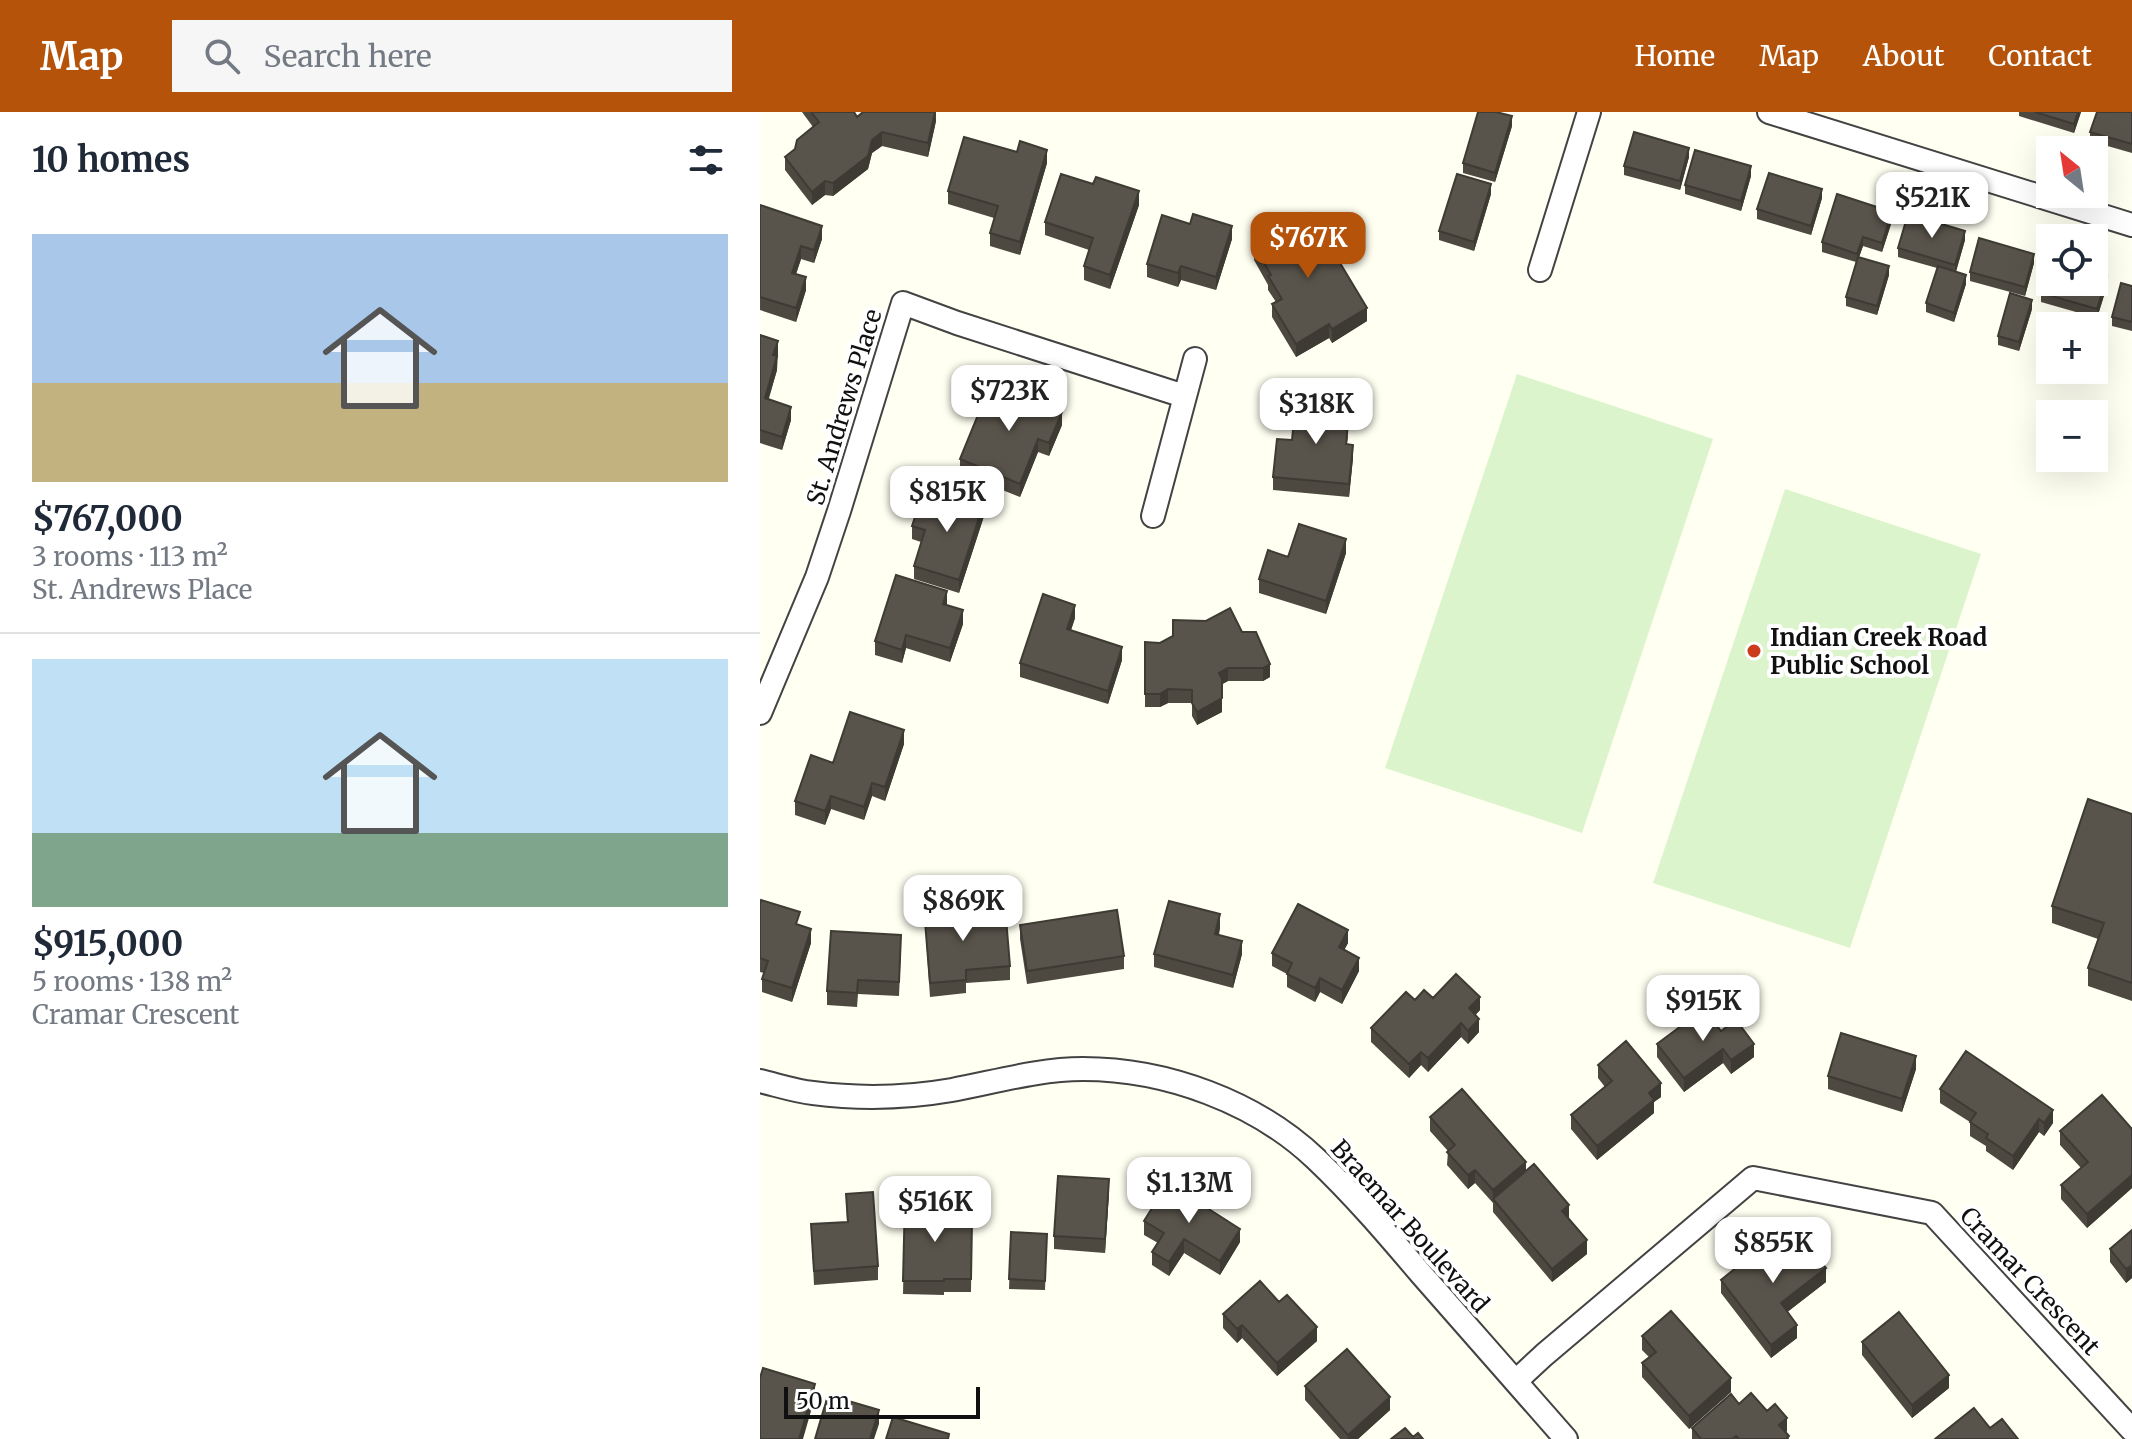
<!DOCTYPE html>
<meta charset="utf-8">
<style>
:root{--surface:#fff;--page:#f6f6f7;--text:#1f2937;--muted:#747a83;--line:#e0e1e3;--accent:#b45309}
body{margin:0;font-family:Merriweather,serif;background:var(--page);color:var(--text);height:100vh;display:flex;flex-direction:column;font-size:30px;white-space:nowrap}
*{box-sizing:border-box;margin:0}
p{font-size:26px;color:var(--muted)}
.icon{flex:none;width:44px;height:44px;fill:none;stroke:currentColor;stroke-width:2;stroke-linecap:round;stroke-linejoin:round}
.map{position:relative;flex:1;overflow:hidden}
.details{display:flex;flex-direction:column;background:var(--surface);width:760px}
.details>*{flex:none}
.needle{width:52px;rotate:330deg}
.tools{position:absolute;left:1276px;top:24px;display:grid;gap:16px}
.tools a{display:grid;place-items:center;width:72px;height:72px;border-radius:0px;background:var(--surface);box-shadow:0 8px 32px #0002;font-size:40px}
.scale{position:absolute;left:24px;bottom:20px;width:196px;box-sizing:border-box;padding-left:8px;border:4px solid #101010;border-top:0;font-size:22px;line-height:28px;white-space:nowrap;color:#101010;-webkit-text-stroke:6px #fff;paint-order:stroke}
.price{position:absolute;translate:-50% -68px;padding:0 18px;border-radius:16px;background:#fff;color:#222;font-size:26px;line-height:52px;filter:drop-shadow(0 2px 4px #0008)}
.price::after{content:'';position:absolute;left:50%;top:48px;width:24px;height:18px;margin-left:-12px;background:inherit;clip-path:polygon(0 0,100% 0,50% 100%)}
.price.selected{background:var(--accent);color:#fff}
ul{padding:0;list-style:none}
li{display:grid;align-content:center;gap:16px;height:424px;padding:0 32px}
li+li{border-top:2px solid var(--line)}
li span{display:grid;place-items:center;height:248px;border-radius:0px;color:#555}
li>.icon{margin-inline-start:auto}
span .icon{width:144px;height:144px;fill:#fffc;stroke-width:1}
li b{font-size:34px}
h2{display:flex;justify-content:space-between;align-items:center;height:96px;padding:0 32px;font-size:34px}
header{display:flex;align-items:center;gap:48px;box-sizing:border-box;height:112px;padding:0 40px;background:var(--accent);color:#fff}
header strong{font-size:38px}
nav{display:flex;gap:44px;margin-inline-start:auto;font-size:28px}
.search{width:560px;height:72px;background:var(--page);display:flex;align-items:center;gap:20px;box-sizing:border-box;padding:0 28px;border-radius:0px;color:var(--muted);font-size:30px}
main{display:flex;flex:1;min-height:0}
.map>svg:first-child{display:block}
.pitch{fill:#dcf4cb}
.lines{fill:none;stroke-linecap:round;stroke-linejoin:round}
.minor-casing{stroke:#434343;stroke-width:26}
.minor{stroke:#fff;stroke-width:22}
.wall{fill:#4d4840}
.shaded-wall{fill:#3e3b34}
.building{fill:#59544b;stroke:#3e3b34;stroke-width:2}
.poi-dot{fill:#cb3c1c;stroke:#fff;stroke-width:3}
.labels{text-anchor:middle;dominant-baseline:central;stroke-width:8;stroke-linejoin:round;paint-order:stroke}
.street-label{font-size:24px;fill:#101010;stroke:#fff}
.poi-label{font-size:24px;font-weight:bold;fill:#101010;stroke:#fff;text-anchor:start}
</style>
<header>
<strong>Map</strong>
<div class="search"><svg class="icon" aria-label="search" viewBox="0 0 24 24"><circle cx="10" cy="10" r="6"/><path d="M15 15l6 6"/></svg>Search here</div>
<nav><a>Home</a><a>Map</a><a>About</a><a>Contact</a></nav>
</header>
<main>
<section class="details">
<h2>10 homes<svg class="icon" aria-label="filters" viewBox="0 0 24 24"><path d="M4 7h16M4 17h16"/><circle cx="9" cy="7" r="2"/><circle cx="15" cy="17" r="2"/></svg></h2>
<ul>
<li><span style="background:linear-gradient(#a9c7e8 60%,#c2b280 0)"><svg class="icon" aria-label="home" viewBox="0 0 24 24"><path d="M3 11l9-7 9 7M6 9v11h12V9"/></svg></span><div><b>$767,000</b><p>3 rooms · 113 m²</p><p>St. Andrews Place</p></div></li>
<li><span style="background:linear-gradient(#bfe0f5 70%,#7fa58c 0)"><svg class="icon" aria-label="home" viewBox="0 0 24 24"><path d="M3 11l9-7 9 7M6 9v11h12V9"/></svg></span><div><b>$915,000</b><p>5 rooms · 138 m²</p><p>Cramar Crescent</p></div></li>
</ul>
</section>
<div class="map">
<svg width="1372" height="1327" viewBox="0 0 1372 1327">
<rect width="100%" height="100%" fill="#fffff2"/>
<path class="pitch" d="M757,262L953,327L822,721L625,656Z
M1025,377L1221,442L1090,836L893,771Z"/>
<g class="lines">
<g class="minor-casing">
<path id="minor" d="M1009,0L1372,113
M780,158L829,0
M393,404L435,247
M0,601L57,465L79,399L143,191L197,211L424,284
M0,969C17,973 35,979 53,981C99,987 146,986 192,978C235,970 279,957 323,957C406,957 496,990 556,1047C594,1083 628,1123 662,1163C710,1217 758,1272 806,1327
M756,1269L784,1243L993,1066L1172,1101L1372,1318"/>
</g>
<use href="#minor" class="minor"/>
</g>
<path class="wall" d="M42,0H94L97,5L176,0V9L168,45L122,34L112,41L108,57L73,84L65,83L52,93L25,58V45L35,37L53,15Z
M1259,0H1321L1314,21L1259,4Z
M1372,0V41L1330,29V20Z
M752,14L735,70L703,61V51Z
M929,45L920,78L864,63V54Z
M287,51L260,143L230,134V121L234,106L188,92V79Z
M991,64L981,99L925,82V73Z
M731,82L714,139L679,128V119Z
M1062,86L1051,123L997,107V97Z
M0,93L62,127L54,151L41,147L36,162L46,178L36,210L0,198Z
M379,93L350,177L324,168V154L329,138L285,123V110Z
M1132,109L1122,140L1103,134L1099,145L1129,163L1117,203L1086,194V185L1096,150L1062,140V130Z
M472,127L456,178L421,168L418,175L387,165V152Z
M1205,128L1196,160L1206,172L1194,210L1166,200V191L1177,156L1138,145V136Z
M494,134L607,209L572,231L569,226L536,245L512,205V192L516,190L508,178V173L494,148Z
M1274,151L1265,184L1210,169V160Z
M1347,174L1337,206L1281,190V181Z
M1372,174V219L1352,214V205Z
M1272,197L1259,239L1238,233V224Z
M0,223L18,242L17,258L8,288L31,308L22,338L0,331Z
M582,311L588,325L587,332L593,346L589,385L513,378V365L532,328Z
M302,313L289,344L278,340L260,385L200,361V347Z
M225,401L199,481L154,467V454L161,430L152,427V414Z
M586,441L566,502L499,481V467L528,445Z
M187,493L203,512L190,550L146,536L142,551L115,543V529Z
M315,506L311,518L362,548L348,592L260,565V551Z
M482,520L510,565L503,569H468L462,572V600L437,613L432,604V591H408L400,595H385V530L400,531Z
M144,632L125,689L112,684L104,708L71,697L65,713L35,703V689L73,651Z
M1372,702V889L1328,874V856L1338,827L1292,811V794Z
M0,792L40,814L51,831L32,890L2,880V867L4,861L0,860Z
M164,797L213,809L250,854V868L206,871V881L170,885Z
M260,813L364,844V857L267,872L260,827Z
M460,816L459,823L482,842L473,876L394,855V842Z
M588,831L584,838L599,859L582,892L560,880L555,890L527,875V862L512,854V841Z
M141,836L139,884L98,882L97,895L67,893V879Z
M673,886L720,898L715,903L719,920L708,932L701,925L668,960L661,953L649,966L611,930V916L655,888Z
M961,919L994,945L971,962L963,951L924,980L897,945V932Z
M838,953L901,985L894,990V1001L837,1048L811,1017V1003L845,975L838,966Z
M1156,957L1142,1000L1068,977V964Z
M1180,977L1293,1011L1284,1024L1279,1020L1253,1058L1226,1039V1034L1210,1024V1010L1180,991Z
M670,1005L766,1059L808,1107L827,1142L792,1170L733,1100V1091L715,1071L708,1077L687,1053L688,1039L670,1019Z
M1372,1017V1076L1327,1116L1301,1087V1073L1321,1056L1300,1033V1019Z
M349,1080L345,1141L294,1137V1124Z
M86,1082L118,1154V1168L54,1173L51,1112L87,1110Z
M145,1086L182,1109H212L211,1180H184V1183L143,1182Z
M384,1109L480,1130L460,1163L424,1141L409,1164L392,1153V1140L398,1131L384,1123Z
M1372,1118V1166L1366,1171L1350,1150V1137Z
M251,1120L287,1122L285,1178L249,1177Z
M1022,1137L1066,1170L1027,1200L1037,1226L1011,1246L961,1181V1168L991,1149Z
M519,1190L557,1229L517,1264L482,1226L477,1231L463,1216V1202Z
M882,1224L971,1280L929,1317L882,1265V1251L889,1245L882,1238Z
M1102,1230L1189,1276L1152,1306L1102,1243Z
M545,1274L630,1298L598,1327H580L545,1288Z
M979,1292L1007,1299L1027,1319L1026,1320L1029,1327H932V1316Z"/>
<path class="shaded-wall" d="M175,0L176,9L168,45V31Z
M1318,0H1321L1314,21V12Z
M752,4V14L735,70V61Z
M122,20V34L112,41L108,57L73,84V71L112,28Z
M929,36V45L920,78V69Z
M287,38V51L260,143V130Z
M991,54V64L981,99V89Z
M65,69V83L52,93V80Z
M731,72V82L714,139V130Z
M1062,77V86L1051,123V114Z
M379,79V93L350,177V163Z
M1132,100V109L1122,140V131Z
M62,114V127L54,151V138Z
M472,114V127L456,178V165Z
M1205,119V128L1195,162V153Z
M1103,125V134L1097,151V142Z
M41,134V147L32,174V161Z
M1274,142V151L1265,184V175Z
M421,154V168L418,175V161Z
M1129,154V163L1117,203V194Z
M1206,163V172L1194,210V201Z
M46,165V178L36,210V196Z
M1347,165V174L1337,206V197Z
M1272,188V197L1259,239V230Z
M607,196V209L572,231V217Z
M569,212V226L536,245V232Z
M18,229V242L13,257V243Z
M17,244V258L5,300V286Z
M31,295V308L22,338V325Z
M302,300V313L289,344V331Z
M278,327V340L260,385V372Z
M593,333V346L589,385V372Z
M225,387V401L199,481V468Z
M586,427V441L566,502V489Z
M187,479V492L183,505V492Z
M315,493V506L307,530V517Z
M203,498V512L190,550V536Z
M146,523V536L142,551V538Z
M362,535V548L348,592V579Z
M510,552V565L503,569V556Z
M468,556V569L459,574V561Z
M408,577V591L400,595V582Z
M462,586V600L437,613V600Z
M144,618V632L125,689V675Z
M112,671V684L104,708V695Z
M71,684V697L65,713V699Z
M460,802V816L455,835V822Z
M51,817V831L32,890V876Z
M588,818V831L579,848V835Z
M482,829V842L473,876V863Z
M599,846V859L582,892V878Z
M560,866V880L555,890V876Z
M720,885V898L709,910V896Z
M719,907V920L708,932V919Z
M701,911V925L668,960V946Z
M994,932V945L971,962V948Z
M963,937V951L924,980V966Z
M661,940V953L649,966V952Z
M1156,944V957L1142,1000V987Z
M901,971V985L894,990V1001L837,1048V1034L889,981Z
M1293,998V1011L1284,1024V1011Z
M1279,1007V1020L1253,1058V1044Z
M766,1050V1063L733,1087V1092V1078Z
M715,1058V1071L708,1077V1063Z
M1372,1063V1076L1327,1116V1102Z
M349,1067V1080L345,1141V1127Z
M809,1093V1106L802,1099Z
M480,1117V1130L460,1163V1149Z
M424,1127V1141L409,1164V1150Z
M827,1128V1142L792,1170V1157Z
M1372,1153V1166L1366,1171V1157Z
M1066,1156V1170L1021,1205V1191Z
M482,1213V1226L477,1231V1217Z
M1037,1213V1226L1011,1246V1233Z
M557,1215V1229L517,1264V1251Z
M1189,1263V1276L1152,1306V1293Z
M971,1266V1280L929,1317V1304Z
M55,1272V1285L43,1327H39Z
M630,1285V1298L598,1327H588V1323Z
M119,1298V1312L114,1327H110Z
M1027,1306V1319L1019,1326V1313Z"/>
<path class="building" d="M51,0H94L97,5L103,0H175L168,31L122,20L112,28L108,44L73,71L65,69L52,80L25,45L35,37L37,28L59,10Z
M718,0H736L752,4L735,61L703,51Z
M1275,0H1318L1314,12Z
M1337,0H1372V32L1330,20Z
M874,20L929,36L920,69L864,54Z
M204,25L257,40L260,29L287,38L260,130L230,121L238,94L188,79Z
M935,38L991,54L981,89L925,73Z
M1009,61L1062,77L1051,114L997,97Z
M301,62L333,72L336,65L379,79L350,163L324,154L333,126L285,110Z
M697,62L731,72L714,130L679,119Z
M1077,82L1132,100L1122,131L1103,125L1097,142L1062,130Z
M0,93L62,114L54,138L41,134L32,161L46,165L36,196L0,185Z
M550,101L607,196L572,217L569,212L536,232L512,192L522,187L508,164L511,163L494,134Z
M433,102L472,114L456,165L421,154L418,161L387,152L402,103L430,112Z
M1148,102L1205,119L1195,153L1138,136Z
M1219,126L1274,142L1265,175L1210,160Z
M1098,145L1129,154L1117,194L1086,185Z
M1290,151V170H1334V161L1347,165L1337,197L1281,181Z
M1178,154L1206,163L1194,201L1166,191Z
M1361,171L1372,174V210L1352,205Z
M1250,181L1272,188L1259,230L1238,224Z
M0,223L18,229L13,243L17,244L5,286L31,295L22,325L0,318Z
M231,271L302,300L289,331L278,327L260,372L200,347Z
M536,288L582,293L580,311H588L586,332L593,333L589,372L513,365L517,327L532,328Z
M201,380L225,387L199,468L154,454L165,418L152,414L162,384L197,394Z
M539,412L586,427L566,489L499,467L508,438L528,445Z
M136,463L187,479L183,492L203,498L190,536L146,523L142,538L115,529Z
M283,482L315,493L307,517L362,535L348,579L260,551Z
M470,496L482,520H496L510,552L503,556H468L459,561L462,567V586L437,600L432,591V578L408,577L400,582H385V530L400,531L413,524V508L446,509Z
M90,600L144,618L125,675L112,671L104,695L71,684L65,699L35,689L51,643L73,651Z
M1328,687L1372,702V871L1328,856L1344,811L1292,794Z
M1,788L40,800L36,812L51,817L32,876L2,867L8,849L0,846V792Z
M409,789L460,802L455,822L482,829L473,863L394,842Z
M212,792L213,809L246,806L250,854L206,858V868L170,871L164,797Z
M538,792L588,818L579,835L599,846L582,878L560,866L555,876L527,862L532,851L512,841Z
M357,798L364,844L267,859L260,813Z
M71,819L141,823L139,870L98,868L97,881L67,879Z
M696,862L720,885L709,896L719,907L708,919L701,911L668,946L661,940L649,952L611,916L646,880L655,888L664,878L673,886Z
M944,897L961,919L976,908L994,932L971,948L963,937L924,966L897,932Z
M1081,921L1156,944L1142,987L1068,964Z
M866,929L901,971L889,981L894,988L837,1034L811,1003L852,969L838,953Z
M1206,939L1293,998L1284,1011L1279,1007L1253,1044L1226,1026L1228,1022L1210,1010L1216,1001L1180,977Z
M702,977L766,1050L733,1078L715,1058L708,1063L687,1040L695,1033L670,1005Z
M1342,983L1372,1017V1063L1327,1102L1301,1073L1328,1050L1300,1019Z
M774,1052L809,1093L802,1099L827,1128L792,1157L733,1087Z
M298,1064L349,1067L345,1127L294,1124Z
M408,1071L480,1117L460,1149L424,1127L409,1150L392,1140L404,1121L384,1109Z
M113,1080L118,1154L54,1159L51,1112L88,1110L86,1082Z
M145,1086L182,1087V1109H212L211,1167H184V1169H143Z
M1372,1118V1153L1366,1157L1350,1137Z
M251,1120L287,1122L285,1169L249,1167Z
M1040,1123L1066,1156L1021,1191L1037,1213L1011,1233L961,1168L988,1146L991,1149L1016,1129L1022,1137Z
M500,1169L519,1190L527,1183L557,1215L517,1251L482,1213L477,1217L463,1202Z
M911,1199L971,1266L929,1304L882,1251L896,1240L882,1224Z
M1139,1200L1189,1263L1152,1293L1102,1230Z
M587,1237L630,1285L588,1323L545,1274Z
M3,1256L55,1272L39,1327H0V1266Z
M991,1281L1007,1299L1015,1292L1027,1306L1019,1313L1029,1324L1026,1327H979L976,1324L972,1327H941L932,1316L971,1282L979,1292Z
M68,1283L119,1298L110,1327H55Z
M1214,1296L1230,1316L1242,1307L1258,1327H1175Z
M133,1305L189,1322L188,1327H126Z
M645,1316L653,1325L658,1321L663,1327H631Z"/>
<circle class="poi-dot" cx="994" cy="539" r="8"/>
<g class="labels">
<g class="street-label">
<text transform="translate(84 295) rotate(-73)">St. Andrews Place</text>
<text transform="translate(650 1114) rotate(48)">Braemar Boulevard</text>
<text transform="translate(1270 1169) rotate(47)">Cramar Crescent</text>
</g>
<g class="poi-label">
<text x="1010" y="525">Indian Creek Road<tspan x="1010" dy="28">Public School</tspan></text>
</g>
</g>
</svg>
<div class="tools">
<a><svg class="needle" viewBox="-14 -14 28 28"><path d="M0-13l5 13h-10z" fill="#e53935"/><path d="M0 13l5-13h-10z" fill="#747a83"/></svg></a>
<a><svg class="icon" aria-label="locate" viewBox="0 0 24 24"><circle cx="12" cy="12" r="6"/><path d="M12 2v4M12 18v4M2 12h4M18 12h4"/></svg></a>
<a>+</a>
<a>−</a>
</div>
<div class="scale">50 m</div>
<b class="price" style="left:1172px;top:128px">$521K</b>
<b class="price selected" style="left:548px;top:168px">$767K</b>
<b class="price" style="left:249px;top:321px">$723K</b>
<b class="price" style="left:556px;top:334px">$318K</b>
<b class="price" style="left:187px;top:422px">$815K</b>
<b class="price" style="left:203px;top:831px">$869K</b>
<b class="price" style="left:943px;top:931px">$915K</b>
<b class="price" style="left:429px;top:1113px">$1.13M</b>
<b class="price" style="left:175px;top:1132px">$516K</b>
<b class="price" style="left:1013px;top:1173px">$855K</b>
</div>
</main>
